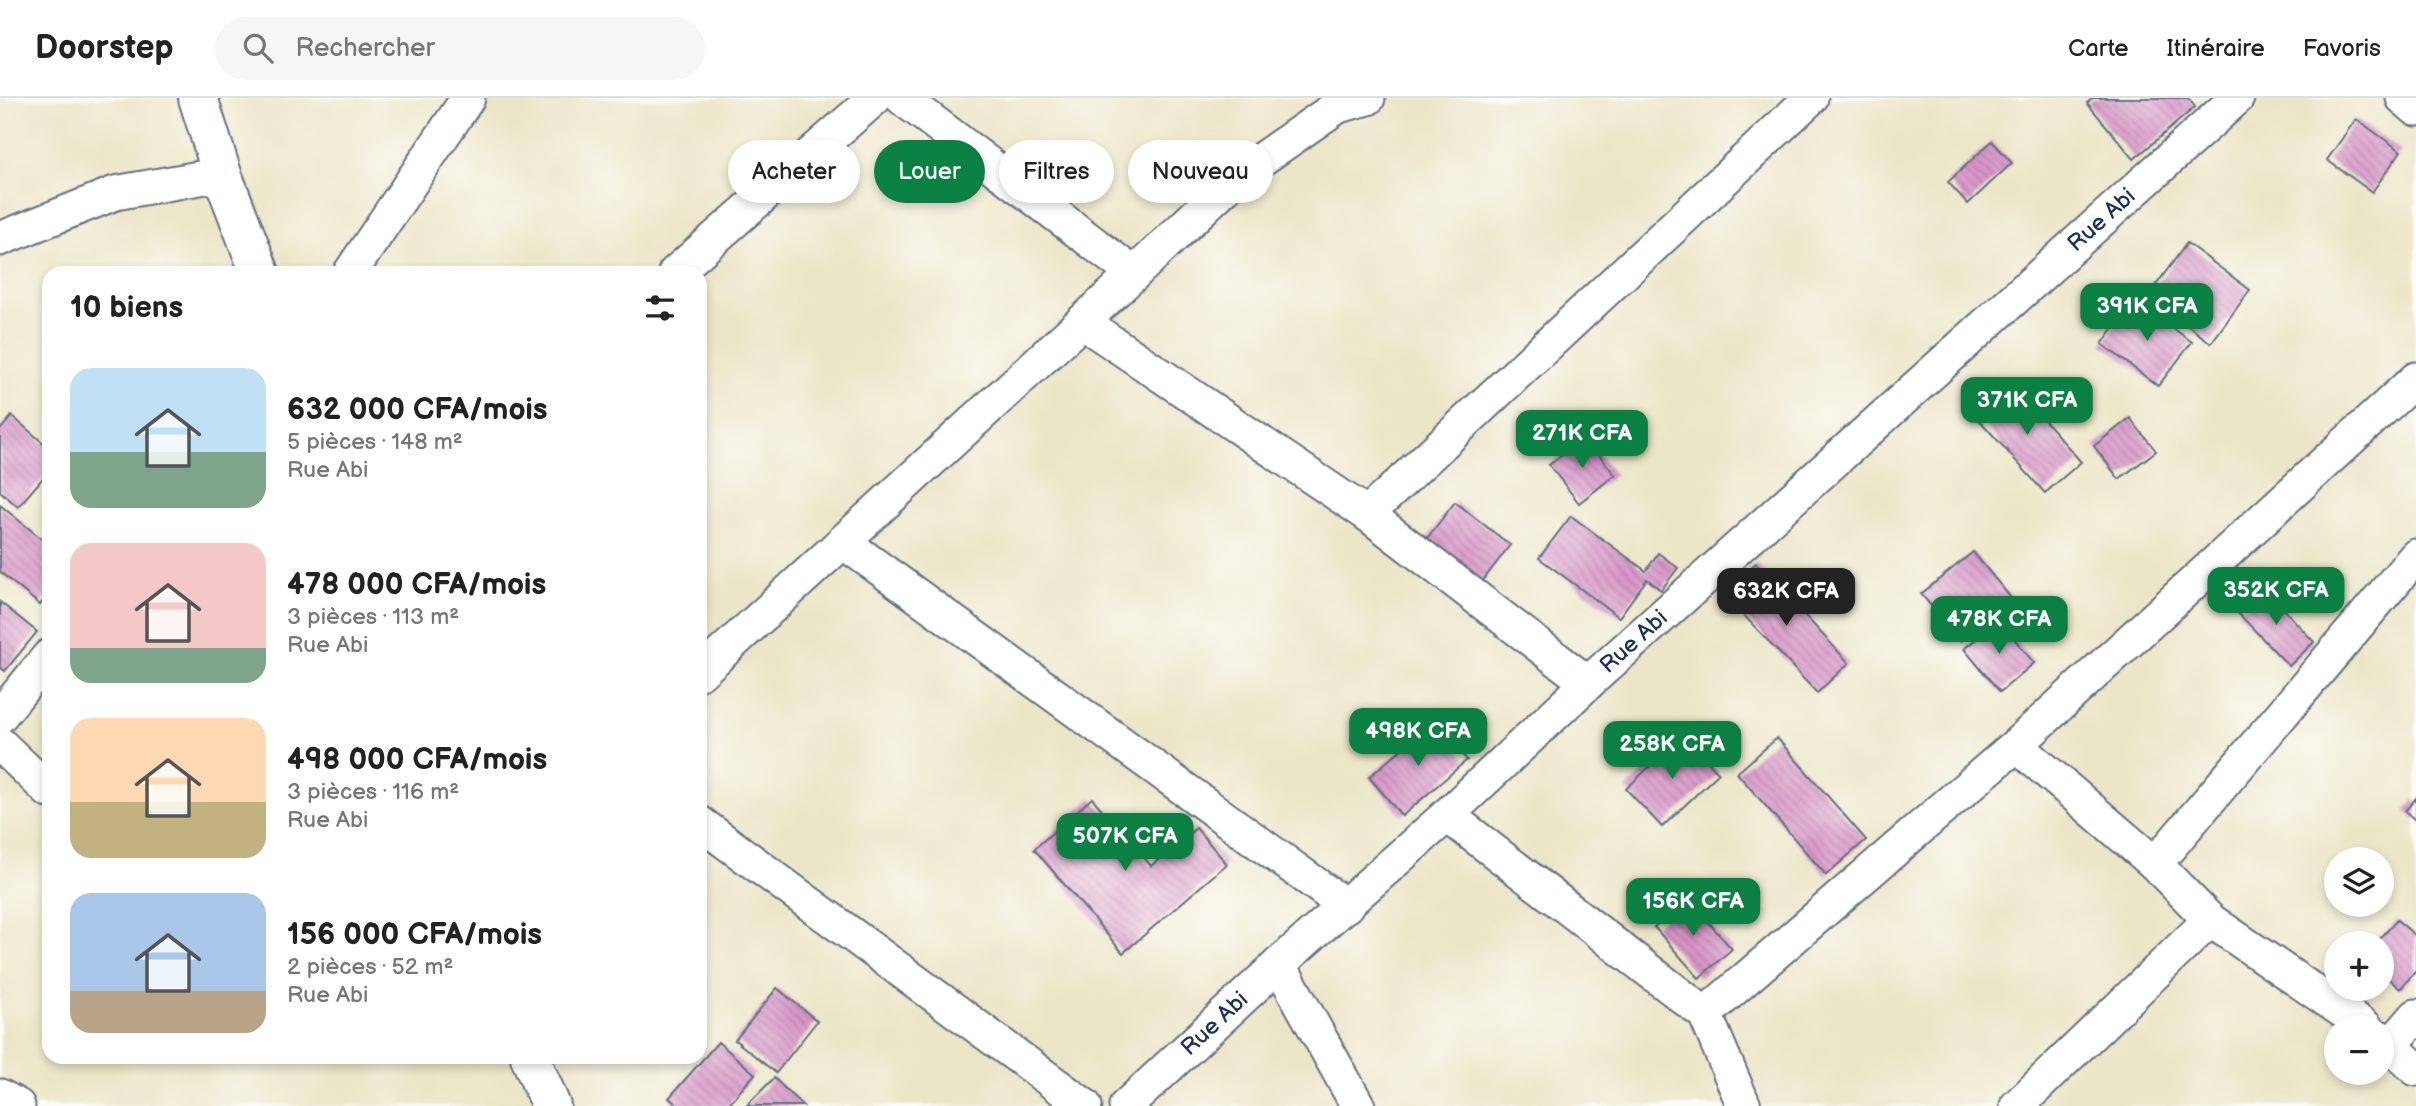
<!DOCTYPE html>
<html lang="fr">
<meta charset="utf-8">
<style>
:root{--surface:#fff;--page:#f6f6f6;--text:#222;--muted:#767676;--line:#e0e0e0;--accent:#0b8043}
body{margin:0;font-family:"Balsamiq Sans",sans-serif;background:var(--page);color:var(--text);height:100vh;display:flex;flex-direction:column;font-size:26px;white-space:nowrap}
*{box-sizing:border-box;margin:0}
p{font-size:23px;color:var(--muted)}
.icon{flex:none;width:38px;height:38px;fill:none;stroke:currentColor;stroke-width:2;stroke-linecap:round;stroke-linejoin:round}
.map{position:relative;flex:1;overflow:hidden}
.details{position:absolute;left:42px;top:168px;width:665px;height:798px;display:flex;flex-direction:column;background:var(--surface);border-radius:21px;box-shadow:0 4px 10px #0003}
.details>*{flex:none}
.guide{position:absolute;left:728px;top:42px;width:665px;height:63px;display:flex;gap:14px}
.buttons{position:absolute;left:2324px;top:749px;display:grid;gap:14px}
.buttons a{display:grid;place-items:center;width:70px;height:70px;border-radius:50%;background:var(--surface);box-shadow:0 4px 10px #0003;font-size:35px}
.price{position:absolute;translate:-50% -60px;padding:0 16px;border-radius:14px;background:var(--accent);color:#fff;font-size:23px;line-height:46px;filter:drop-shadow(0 2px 4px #0008)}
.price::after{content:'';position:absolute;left:50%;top:42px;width:21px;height:16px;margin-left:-10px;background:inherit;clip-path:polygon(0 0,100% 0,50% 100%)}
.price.active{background:#222;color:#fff}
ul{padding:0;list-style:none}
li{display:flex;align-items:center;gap:21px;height:175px;padding:0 28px}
li span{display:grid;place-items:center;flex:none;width:196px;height:140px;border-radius:21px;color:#555}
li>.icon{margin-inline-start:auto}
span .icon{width:84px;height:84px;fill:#fffc;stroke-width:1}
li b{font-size:30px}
h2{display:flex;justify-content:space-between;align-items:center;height:84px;padding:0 28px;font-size:30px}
.tag{padding:0 24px;border-radius:32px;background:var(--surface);box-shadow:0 4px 10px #0003;font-size:24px;line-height:63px}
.tag.active{background:var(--accent);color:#fff}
header{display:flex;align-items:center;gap:42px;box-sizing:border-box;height:98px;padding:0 35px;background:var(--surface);border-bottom:2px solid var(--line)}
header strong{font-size:33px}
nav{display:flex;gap:38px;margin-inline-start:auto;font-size:24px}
.search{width:490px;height:63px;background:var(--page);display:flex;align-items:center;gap:18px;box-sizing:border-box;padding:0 24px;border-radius:38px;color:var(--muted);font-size:26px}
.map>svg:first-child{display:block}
.building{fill:url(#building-back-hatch)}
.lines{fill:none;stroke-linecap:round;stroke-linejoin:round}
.street-casing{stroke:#646f83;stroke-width:37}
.secondary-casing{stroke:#646f83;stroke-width:42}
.street{stroke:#fff;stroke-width:33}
.secondary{stroke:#fff;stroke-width:38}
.labels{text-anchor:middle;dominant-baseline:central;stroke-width:5;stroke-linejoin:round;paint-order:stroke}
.street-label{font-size:23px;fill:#1b2f5e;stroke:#fdfcf7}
</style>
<header>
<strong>Doorstep</strong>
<div class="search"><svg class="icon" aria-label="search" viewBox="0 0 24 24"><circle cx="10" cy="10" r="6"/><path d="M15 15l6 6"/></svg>Rechercher</div>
<nav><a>Carte</a><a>Itinéraire</a><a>Favoris</a></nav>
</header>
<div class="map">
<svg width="2416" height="1008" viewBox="0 0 2416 1008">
<defs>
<pattern id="building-back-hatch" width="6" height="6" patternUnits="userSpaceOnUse" patternTransform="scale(1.75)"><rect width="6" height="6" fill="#d895c7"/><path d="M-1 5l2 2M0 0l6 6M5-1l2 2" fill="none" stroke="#ae7aa5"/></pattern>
</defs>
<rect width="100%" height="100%" fill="#fdfcf7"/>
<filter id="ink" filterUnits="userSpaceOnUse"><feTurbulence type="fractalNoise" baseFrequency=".0143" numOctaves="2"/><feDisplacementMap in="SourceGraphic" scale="14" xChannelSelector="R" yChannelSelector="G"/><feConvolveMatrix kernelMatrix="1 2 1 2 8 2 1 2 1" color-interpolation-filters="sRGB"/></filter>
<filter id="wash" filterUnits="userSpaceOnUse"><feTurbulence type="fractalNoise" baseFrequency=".00686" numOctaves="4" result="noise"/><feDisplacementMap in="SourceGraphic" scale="28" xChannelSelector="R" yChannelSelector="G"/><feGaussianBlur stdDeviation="1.57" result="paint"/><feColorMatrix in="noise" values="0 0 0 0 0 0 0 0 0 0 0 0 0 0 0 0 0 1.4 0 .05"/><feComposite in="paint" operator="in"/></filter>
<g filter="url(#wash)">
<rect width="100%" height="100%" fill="#ece6c8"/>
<g id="blocks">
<path class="building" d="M2093,0H2188L2195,9L2134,61L2087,5Z
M2356,21L2401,53L2372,94L2327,62Z
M1992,43L2012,65L1968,106L1948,84Z
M2187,145L2250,192L2211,245L2148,198Z
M2134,202L2192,244L2158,288L2102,246Z
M2010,283L2081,364L2045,395L1974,316Z
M12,318L49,350V373L18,409L0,393V332Z
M2130,320L2156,353L2119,381L2094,348Z
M1585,339L1615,377L1579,405L1549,367Z
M1455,404L1510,447L1481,485L1425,443Z
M0,407L49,447V496L40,507L0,474Z
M1571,418L1646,473L1658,455L1678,470L1661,492L1647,481L1619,519L1539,460Z
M1973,454L2011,500L1960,543L1921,496Z
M1756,465L1849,565L1817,595L1723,495Z
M2264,490L2314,544L2289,568L2238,515Z
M0,504L37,534L5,573L0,569Z
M1999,522L2034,565L2000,594L1964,551Z
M1434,623L1467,662L1402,718L1369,679Z
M1683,637L1719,675L1662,729L1626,691Z
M1777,640L1866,742L1826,777L1737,675Z
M1092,700L1151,768L1196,730L1227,766L1123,855L1034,751Z
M2416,700V723L2405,713Z
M1686,799L1732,851L1699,880L1654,829Z
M2397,822L2416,838V873L2400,891L2382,875V845H2376Z
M777,890L817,923L776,975L735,942Z
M718,944L755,976L727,1008H678L669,1000Z
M774,980L803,1008H746Z"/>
</g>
</g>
<g filter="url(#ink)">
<use href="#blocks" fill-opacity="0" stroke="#646f83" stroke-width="2"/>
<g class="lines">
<g class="street-casing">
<g id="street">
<path d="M902,0L1134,176"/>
<path d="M2403,0L2416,11"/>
<path d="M1338,8L1368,0"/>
<path d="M0,141L115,95L222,76"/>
<path d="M350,175L468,0"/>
<path d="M675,175L875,0"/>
<path d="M1082,224L1367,416L1588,585"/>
<path d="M1367,416L1811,0"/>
<path d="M843,444L1346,808"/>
<path d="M700,575L1134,176L1236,79L1338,8L1337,0"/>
<path d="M0,618L49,558"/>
<path d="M0,646L49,693"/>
<path d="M2016,647L2155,766L2210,822L2366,929"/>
<path d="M1447,717L1705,916L1744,1008"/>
<path d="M700,725L1085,1008"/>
<path d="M2155,766L2416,458"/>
<path d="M1279,866L1358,1008"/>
<path d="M1705,916L2016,647L2416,281"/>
<path d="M2382,940L2416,971"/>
<path d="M2391,947L2416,918"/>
<path d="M0,998L18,1008"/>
<path id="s1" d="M1126,1008L1279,866L1447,717L1588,585L2237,0"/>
<path d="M2017,1008L2210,822"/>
</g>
</g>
<g class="secondary-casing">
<path id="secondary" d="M198,0L222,76L260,175
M530,959L551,1008"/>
</g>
<use href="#street" class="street"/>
<use href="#secondary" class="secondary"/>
</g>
</g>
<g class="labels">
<g class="street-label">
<text stroke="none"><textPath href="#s1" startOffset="1318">Rue Abi</textPath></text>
<text stroke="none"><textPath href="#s1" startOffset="688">Rue Abi</textPath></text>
<text stroke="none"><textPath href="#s1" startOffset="121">Rue Abi</textPath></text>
</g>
</g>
</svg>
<div class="buttons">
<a><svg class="icon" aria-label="layers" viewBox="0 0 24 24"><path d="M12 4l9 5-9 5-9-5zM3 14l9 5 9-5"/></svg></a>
<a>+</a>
<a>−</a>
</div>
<b class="price" style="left:2147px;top:245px">391K CFA</b>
<b class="price" style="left:2027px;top:339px">371K CFA</b>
<b class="price" style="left:1582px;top:372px">271K CFA</b>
<b class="price" style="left:2276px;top:529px">352K CFA</b>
<b class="price active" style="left:1786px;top:530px">632K CFA</b>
<b class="price" style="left:1999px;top:558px">478K CFA</b>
<b class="price" style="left:1418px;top:670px">498K CFA</b>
<b class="price" style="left:1672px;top:683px">258K CFA</b>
<b class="price" style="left:1125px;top:775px">507K CFA</b>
<b class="price" style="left:1693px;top:840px">156K CFA</b>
<div class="guide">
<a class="tag">Acheter</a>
<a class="tag active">Louer</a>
<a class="tag">Filtres</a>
<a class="tag">Nouveau</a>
</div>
<section class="details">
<h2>10 biens<svg class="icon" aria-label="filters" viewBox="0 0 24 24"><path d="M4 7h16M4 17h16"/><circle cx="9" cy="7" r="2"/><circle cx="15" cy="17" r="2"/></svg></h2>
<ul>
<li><span style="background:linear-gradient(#bfe0f5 60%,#7fa58c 0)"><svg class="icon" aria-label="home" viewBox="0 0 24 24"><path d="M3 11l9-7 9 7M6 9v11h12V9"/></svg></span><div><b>632 000 CFA/mois</b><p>5 pièces · 148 m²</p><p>Rue Abi</p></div></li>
<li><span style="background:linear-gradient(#f6c9c9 75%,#7fa58c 0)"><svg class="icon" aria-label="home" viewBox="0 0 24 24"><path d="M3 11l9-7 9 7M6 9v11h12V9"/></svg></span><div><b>478 000 CFA/mois</b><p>3 pièces · 113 m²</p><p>Rue Abi</p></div></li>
<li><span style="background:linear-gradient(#ffd9b3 60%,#c2b280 0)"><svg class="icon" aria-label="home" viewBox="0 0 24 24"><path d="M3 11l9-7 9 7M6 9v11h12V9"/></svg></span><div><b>498 000 CFA/mois</b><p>3 pièces · 116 m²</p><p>Rue Abi</p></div></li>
<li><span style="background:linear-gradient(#a9c7e8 70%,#b9a48a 0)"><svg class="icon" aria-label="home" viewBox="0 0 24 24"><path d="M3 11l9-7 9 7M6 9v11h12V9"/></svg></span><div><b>156 000 CFA/mois</b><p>2 pièces · 52 m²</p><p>Rue Abi</p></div></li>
</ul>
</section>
</div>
